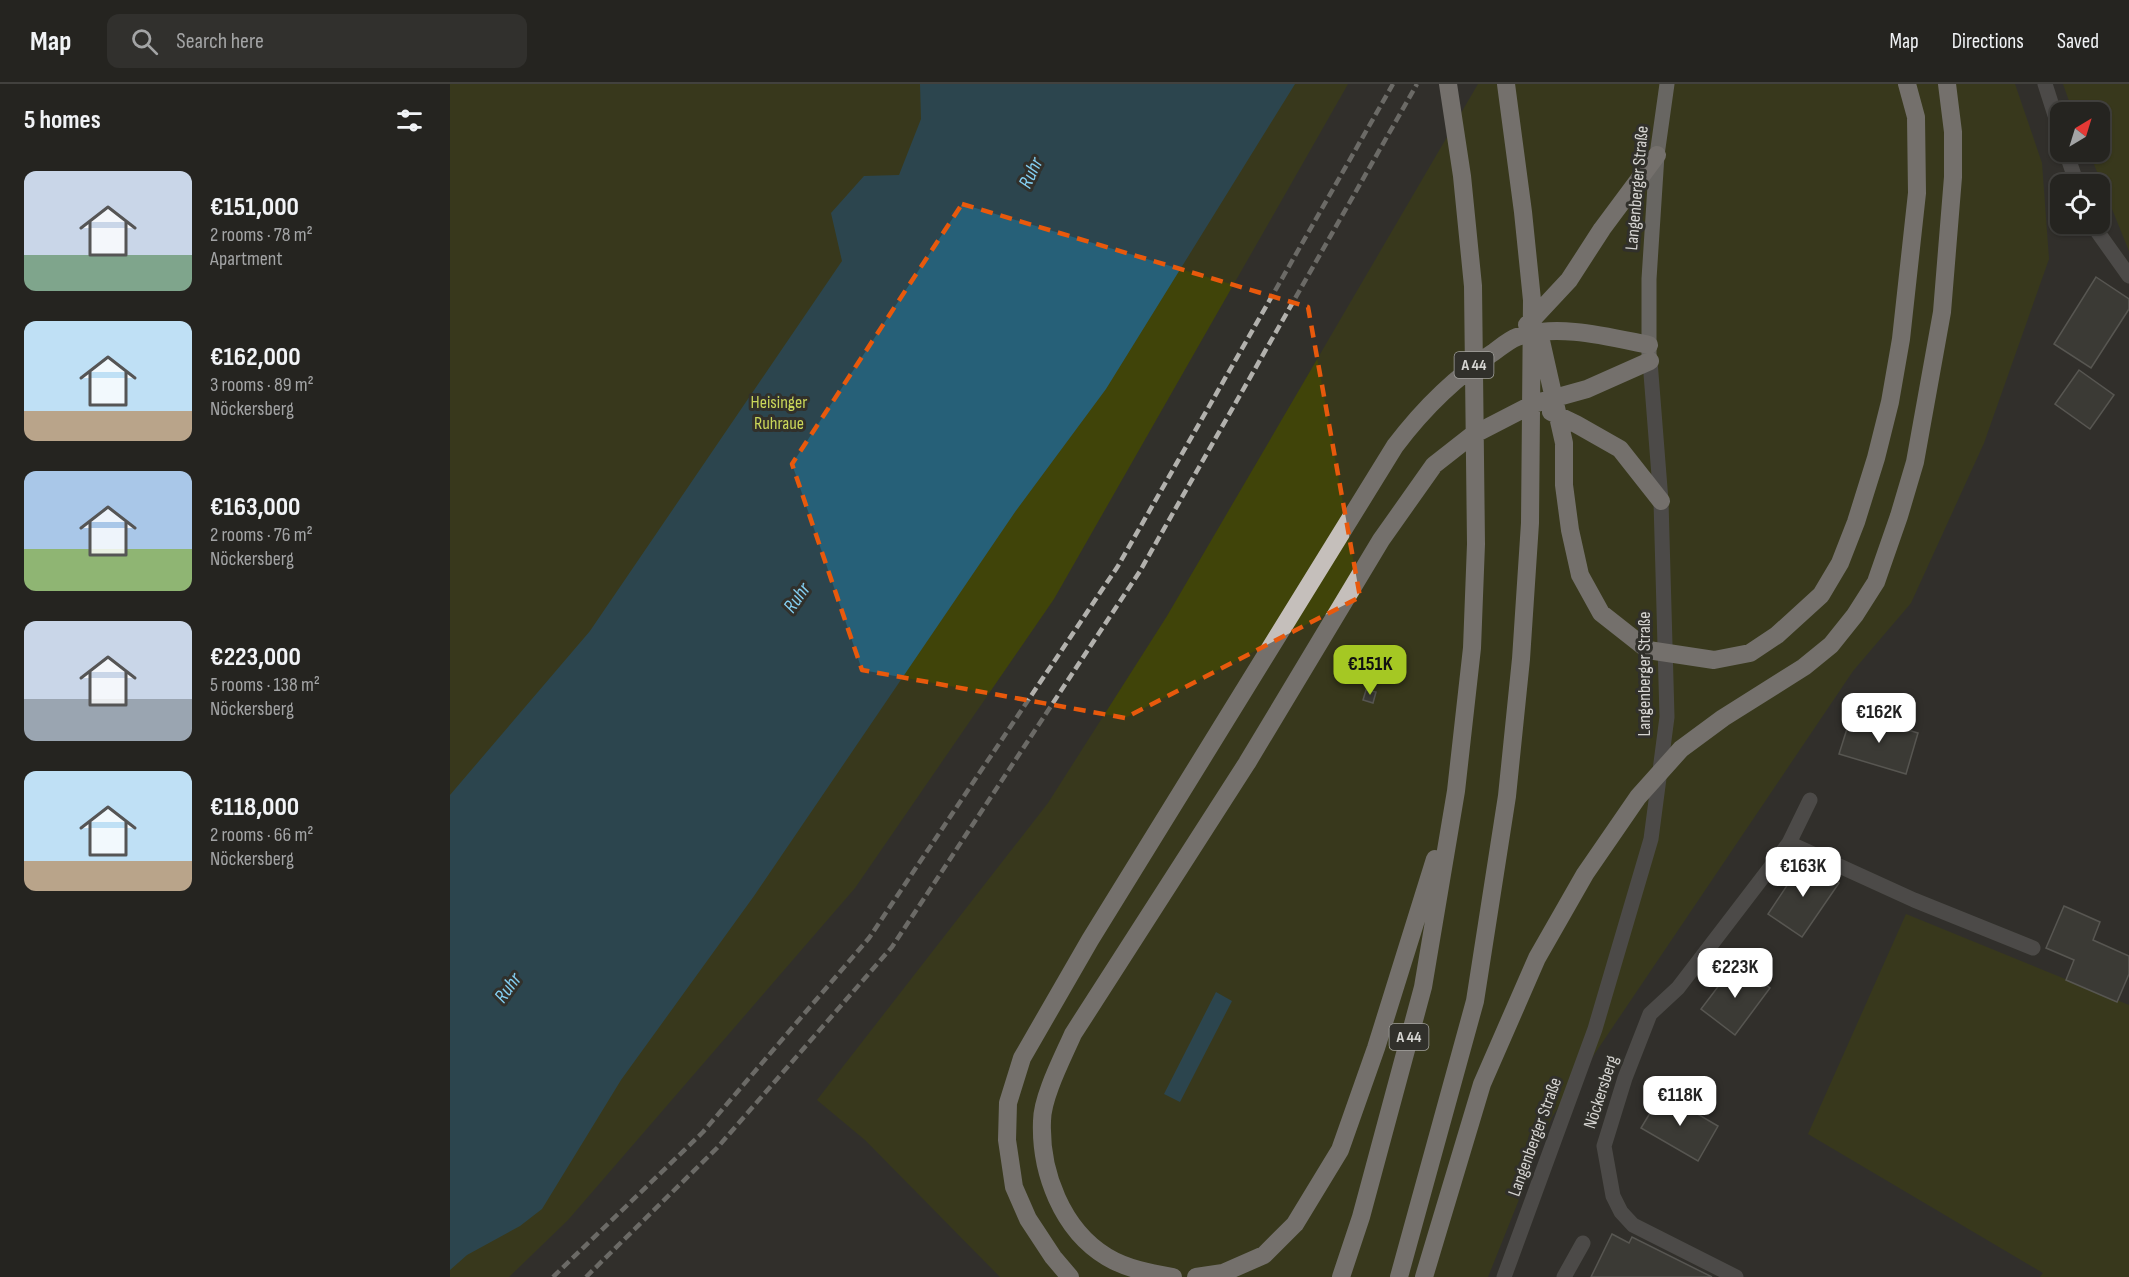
<!DOCTYPE html>
<meta charset="utf-8">
<style>
:root{--surface:#252420;--page:#31302d;--text:#f1f3f6;--muted:#a3a4a5;--line:#42413e;--accent:#a5c823}
body{margin:0;font-family:"Sofia Sans Condensed",sans-serif;background:var(--page);color:var(--text);height:100vh;display:flex;flex-direction:column;font-size:22px;white-space:nowrap}
*{box-sizing:border-box;margin:0}
p{font-size:20px;color:var(--muted)}
.icon{flex:none;width:33px;height:33px;fill:none;stroke:currentColor;stroke-width:2;stroke-linecap:round;stroke-linejoin:round}
.map{position:relative;flex:1;overflow:hidden}
.details{display:flex;flex-direction:column;background:var(--surface);width:450px}
.details>*{flex:none}
.needle{width:39px;rotate:38deg}
.fabs{position:absolute;left:1600px;top:18px;display:grid;gap:12px}
.fabs a{display:grid;place-items:center;width:60px;height:60px;border-radius:12px;background:var(--surface);box-shadow:0 2px 4px #0004,0 0 0 2px var(--line);font-size:30px}
.price{position:absolute;translate:-50% -51px;padding:0 14px;border-radius:12px;background:#fff;color:#222;font-size:20px;line-height:39px;filter:drop-shadow(0 2px 3px #0008)}
.price::after{content:'';position:absolute;left:50%;top:36px;width:18px;height:14px;margin-left:-9px;background:inherit;clip-path:polygon(0 0,100% 0,50% 100%)}
.price.on{background:var(--accent);color:#111}
ul{padding:0;list-style:none}
li{display:flex;align-items:center;gap:18px;height:150px;padding:0 24px}
li span{display:grid;place-items:center;flex:none;width:168px;height:120px;border-radius:12px;color:#555}
li>.icon{margin-inline-start:auto}
span .icon{width:72px;height:72px;fill:#fffc;stroke-width:1}
li b{font-size:26px}
h2{display:flex;justify-content:space-between;align-items:center;height:72px;padding:0 24px;font-size:26px}
header{display:flex;align-items:center;gap:36px;box-sizing:border-box;height:84px;padding:0 30px;background:var(--surface);border-bottom:2px solid var(--line)}
header strong{font-size:28px}
nav{display:flex;gap:33px;margin-inline-start:auto;font-size:21px}
.search{width:420px;height:54px;background:var(--page);display:flex;align-items:center;gap:15px;box-sizing:border-box;padding:0 21px;border-radius:12px;color:var(--muted);font-size:22px}
main{display:flex;flex:1;min-height:0}
.map>svg:first-child{display:block}
.green{fill:#404409}
.water{fill:#266078}
.building{fill:#484842;stroke:#86857f;stroke-width:1.5}
.lines{fill:none;stroke-linecap:round;stroke-linejoin:round}
.minor{stroke:#6e6c6a;stroke-width:15}
.major{stroke:#aca8a4;stroke-width:15}
.highway{stroke:#c5bfbb;stroke-width:18}
.rail{stroke:#b2b1ad;stroke-width:4.5;stroke-dasharray:9 4.5;stroke-linecap:butt}
.marked{fill:none;stroke:#e8590c;stroke-width:4.5;stroke-dasharray:12 8;stroke-linejoin:round}
.labels{text-anchor:middle;dominant-baseline:central;stroke-width:6;stroke-linejoin:round;paint-order:stroke}
.shield{fill:#31302b;stroke:#a4a39f;stroke-width:1.5}
.shield-label{font-size:16px;font-weight:bold;fill:#d5d4d1}
.street-label{font-size:18px;fill:#d5d4d1;stroke:#31302b}
.park-label{font-size:18px;fill:#cad659;stroke:#31302b}
.water-label{font-size:20px;font-style:italic;fill:#84cff2;stroke:#31302b}
</style>
<header>
<strong>Map</strong>
<div class="search"><svg class="icon" aria-label="search" viewBox="0 0 24 24"><circle cx="10" cy="10" r="6"/><path d="M15 15l6 6"/></svg>Search here</div>
<nav><a>Map</a><a>Directions</a><a>Saved</a></nav>
</header>
<main>
<section class="details">
<h2>5 homes<svg class="icon" aria-label="filters" viewBox="0 0 24 24"><path d="M4 7h16M4 17h16"/><circle cx="9" cy="7" r="2"/><circle cx="15" cy="17" r="2"/></svg></h2>
<ul>
<li><span style="background:linear-gradient(#c9d6e8 70%,#7fa58c 0)"><svg class="icon" aria-label="home" viewBox="0 0 24 24"><path d="M3 11l9-7 9 7M6 9v11h12V9"/></svg></span><div><b>€151,000</b><p>2 rooms · 78 m²</p><p>Apartment</p></div></li>
<li><span style="background:linear-gradient(#bfe0f5 75%,#b9a48a 0)"><svg class="icon" aria-label="home" viewBox="0 0 24 24"><path d="M3 11l9-7 9 7M6 9v11h12V9"/></svg></span><div><b>€162,000</b><p>3 rooms · 89 m²</p><p>Nöckersberg</p></div></li>
<li><span style="background:linear-gradient(#a9c7e8 65%,#8fb573 0)"><svg class="icon" aria-label="home" viewBox="0 0 24 24"><path d="M3 11l9-7 9 7M6 9v11h12V9"/></svg></span><div><b>€163,000</b><p>2 rooms · 76 m²</p><p>Nöckersberg</p></div></li>
<li><span style="background:linear-gradient(#c9d6e8 65%,#9aa5b1 0)"><svg class="icon" aria-label="home" viewBox="0 0 24 24"><path d="M3 11l9-7 9 7M6 9v11h12V9"/></svg></span><div><b>€223,000</b><p>5 rooms · 138 m²</p><p>Nöckersberg</p></div></li>
<li><span style="background:linear-gradient(#bfe0f5 75%,#b9a48a 0)"><svg class="icon" aria-label="home" viewBox="0 0 24 24"><path d="M3 11l9-7 9 7M6 9v11h12V9"/></svg></span><div><b>€118,000</b><p>2 rooms · 66 m²</p><p>Nöckersberg</p></div></li>
</ul>
</section>
<div class="map">
<svg width="1679" height="1193" viewBox="0 0 1679 1193">
<rect width="100%" height="100%" fill="#31302b"/>
<path class="green" d="M0,0H898L604,515L405,804L118,1136L59,1193H0Z
M1028,0H1565L1592,79L1599,175L1534,359L1461,519L1403,587L1102,1033L1038,1193H550L415,1056L367,1016L598,719L717,532Z
M1613,0H1679V167L1639,68H1650V28H1623Z
M1456,830L1679,921V1193H1590L1593,1189L1358,1050Z"/>
<path class="water" d="M470,0H845L656,305L565,428L304,812L171,996L92,1125L70,1142L17,1171L0,1186V711L140,547L392,177L381,129L414,92L449,91L471,35Z
M766,908L782,917L730,1018L714,1010Z"/>
<path class="building" d="M1646,193L1679,215V225L1641,284L1604,260Z
M1629,286L1664,311L1640,345L1605,320Z
M916,606L926,608L923,619L913,616Z
M1402,629L1468,649L1456,690L1389,670Z
M1354,776L1389,799L1352,853L1318,830Z
M1614,822L1650,838L1643,856L1679,872V890L1667,918L1616,896L1624,876L1596,864Z
M1286,879L1320,904L1285,951L1251,925Z
M1212,1009L1268,1042L1248,1077L1191,1044Z
M1162,1150L1179,1159L1182,1153L1262,1193H1141Z"/>
<g class="lines">
<path class="minor" d="M1595,0L1611,50
M1616,68L1627,100
M1642,140L1679,192
M1339,759L1464,816L1583,864
M1054,1193L1145,945L1201,755L1217,633L1211,417L1200,277
M1114,1193L1133,1159
M1286,1193L1183,1141L1171,1128L1163,1112L1154,1062L1175,994L1200,930L1228,904L1339,759L1360,716"/>
<path class="major" d="M1199,271V195L1207,71L1217,0"/>
<path class="highway" d="M1077,241L1119,196L1152,145L1207,71
M1089,248L1114,359V401L1120,446L1130,491L1151,529L1198,566L1264,576L1300,569L1327,551L1371,511L1390,479L1406,438L1426,374L1440,318L1451,255L1467,109L1466,33L1457,0
M1101,328L1126,340L1170,365L1211,417
M620,1193L603,1173L578,1135L564,1103L557,1056L558,1019L572,974L640,856L945,362C973,325 1005,293 1044,268C1051,263 1059,256 1067,253C1107,239 1159,253 1199,261
M723,1193C700,1189 677,1185 657,1173C612,1146 590,1088 592,1037C592,1013 613,973 623,950L797,679L931,456L984,381L1021,352L1083,320L1137,305L1200,277
M746,1193L773,1189L814,1171L845,1140L890,1066L926,964L985,775
M891,1193L911,1133L973,903L1006,707L1022,564L1026,460L1023,202L1012,92L998,0
M949,1193L1025,917L1057,712L1071,575L1080,439L1082,216L1073,128L1056,0
M974,1193L1032,1000L1087,874L1135,790L1188,713L1231,665L1273,634L1354,583L1381,561L1405,531L1426,498L1449,432L1465,378L1492,228L1503,93V48L1497,0"/>
<path class="rail" d="M103,1193L253,1048L419,854L668,482L943,0
M136,1193L267,1064L442,863L690,487L967,0"/>
</g>
<path d="M0 0H1679V1193H0ZM512,120L858,223L910,513L675,634L412,586L342,380Z" fill="#31302b" fill-opacity=".55" fill-rule="evenodd"/>
<path class="marked" d="M512,120L858,223L910,513L675,634L412,586L342,380Z"/>
<g class="labels">
<g class="shield">
<rect x="1004.5" y="268" width="39" height="26" rx="4.5"/>
<rect x="939.5" y="940" width="39" height="26" rx="4.5"/>
</g>
<g class="shield-label">
<text x="1024" y="281">A 44</text>
<text x="959" y="953">A 44</text>
</g>
<g class="street-label">
<text transform="translate(1187 104) rotate(-85)">Langenberger Straße</text>
<text transform="translate(1194 590) rotate(-90)">Langenberger Straße</text>
<text transform="translate(1151 1008) rotate(-72)">Nöckersberg</text>
<text transform="translate(1085 1053) rotate(-70)">Langenberger Straße</text>
</g>
<g class="park-label">
<text x="329" y="318">Heisinger<tspan x="329" dy="21">Ruhraue</tspan></text>
</g>
<g class="water-label">
<text transform="translate(581 89) rotate(-65)">Ruhr</text>
<text transform="translate(347 514) rotate(-55)">Ruhr</text>
<text transform="translate(58 904) rotate(-54)">Ruhr</text>
</g>
</g>
</svg>
<div class="fabs">
<a><svg class="needle" viewBox="-14 -14 28 28"><path d="M0-13l5 13h-10z" fill="#e53935"/><path d="M0 13l5-13h-10z" fill="#a3a4a5"/></svg></a>
<a><svg class="icon" aria-label="locate" viewBox="0 0 24 24"><circle cx="12" cy="12" r="6"/><path d="M12 2v4M12 18v4M2 12h4M18 12h4"/></svg></a>
</div>
<b class="price on" style="left:920px;top:612px">€151K</b>
<b class="price" style="left:1429px;top:660px">€162K</b>
<b class="price" style="left:1353px;top:814px">€163K</b>
<b class="price" style="left:1285px;top:915px">€223K</b>
<b class="price" style="left:1230px;top:1043px">€118K</b>
</div>
</main>
